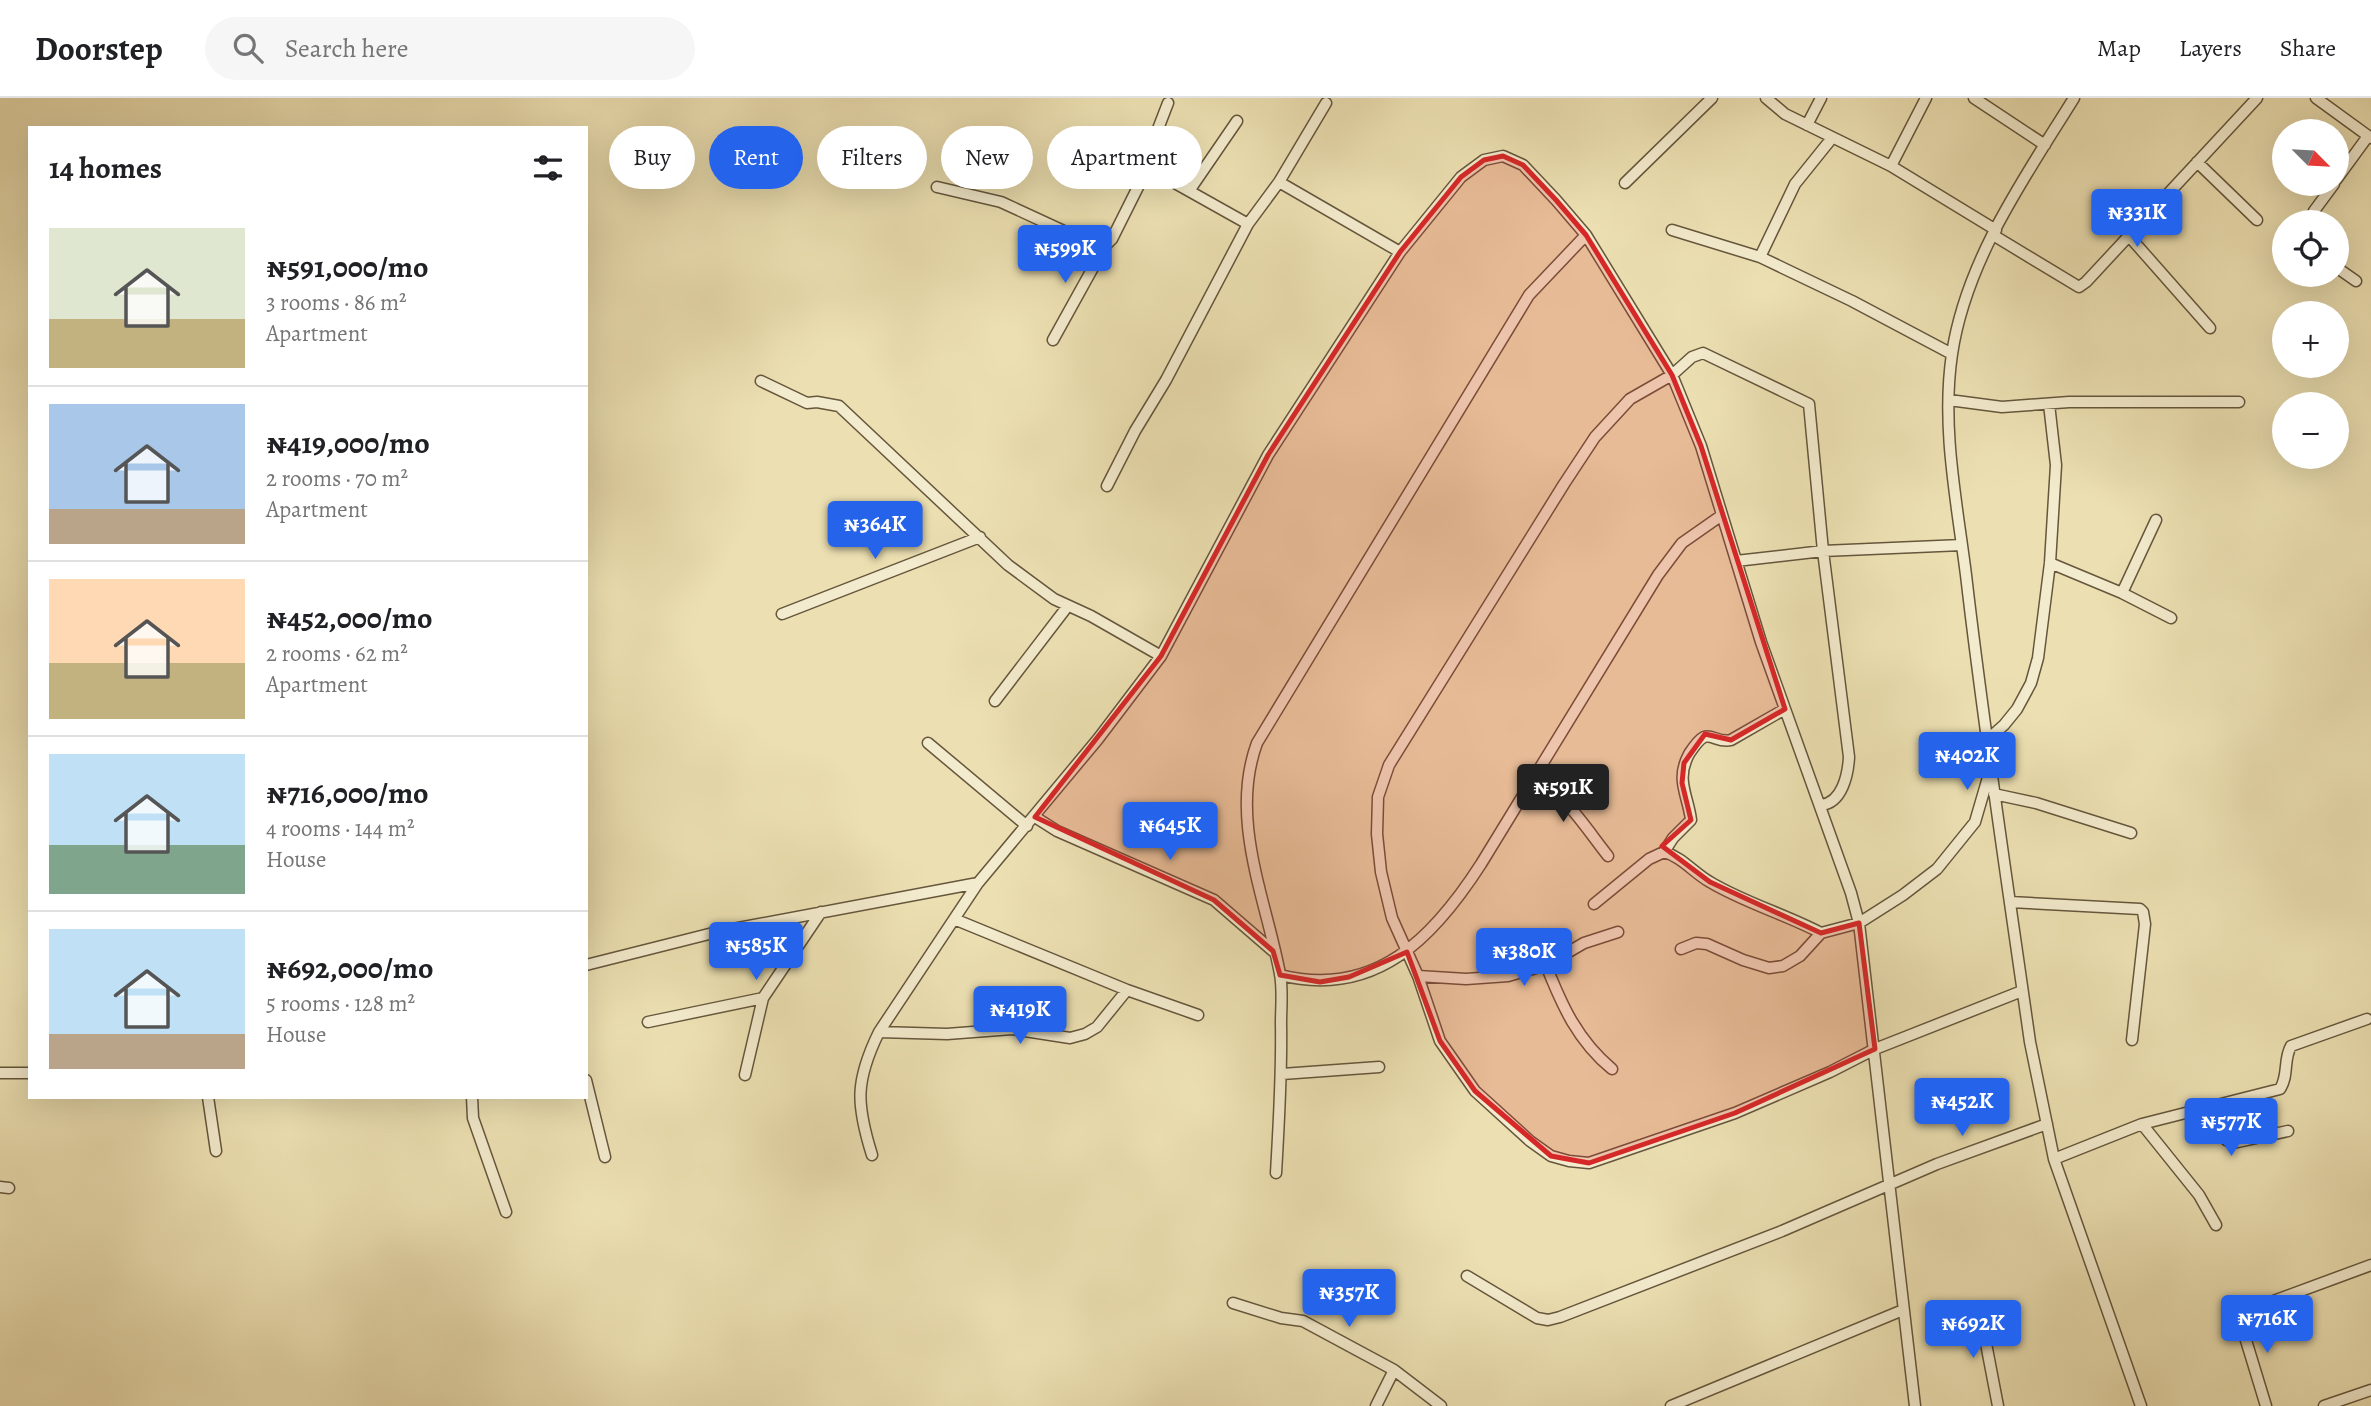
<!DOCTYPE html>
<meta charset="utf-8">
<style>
:root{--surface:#fff;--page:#f6f6f6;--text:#202124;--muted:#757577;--line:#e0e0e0;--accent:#2563eb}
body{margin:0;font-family:Alegreya,serif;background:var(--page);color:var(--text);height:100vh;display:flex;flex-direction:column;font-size:26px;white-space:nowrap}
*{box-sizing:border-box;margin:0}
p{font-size:23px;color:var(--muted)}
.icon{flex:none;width:38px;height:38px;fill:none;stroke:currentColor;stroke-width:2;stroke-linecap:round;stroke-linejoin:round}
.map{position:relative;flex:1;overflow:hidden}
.panel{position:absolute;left:28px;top:28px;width:560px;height:973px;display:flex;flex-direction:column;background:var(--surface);border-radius:0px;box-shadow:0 7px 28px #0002}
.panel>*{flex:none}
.top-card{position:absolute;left:609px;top:28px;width:665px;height:63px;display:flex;gap:14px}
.needle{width:46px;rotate:114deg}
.controls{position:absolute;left:2272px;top:21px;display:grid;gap:14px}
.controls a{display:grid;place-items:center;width:77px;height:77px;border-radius:50%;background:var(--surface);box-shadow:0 7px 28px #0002;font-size:35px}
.price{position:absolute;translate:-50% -60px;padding:0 16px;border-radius:7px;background:var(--accent);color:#fff;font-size:23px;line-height:46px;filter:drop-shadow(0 2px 4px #0008)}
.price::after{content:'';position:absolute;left:50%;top:42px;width:21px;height:16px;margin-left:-10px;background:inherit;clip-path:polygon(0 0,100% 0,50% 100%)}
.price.current{background:#222;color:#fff}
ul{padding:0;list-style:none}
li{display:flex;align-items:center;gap:21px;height:175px;padding:0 21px}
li+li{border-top:2px solid var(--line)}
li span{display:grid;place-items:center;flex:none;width:196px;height:140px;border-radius:0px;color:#555}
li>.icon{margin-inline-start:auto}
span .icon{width:84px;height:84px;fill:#fffc;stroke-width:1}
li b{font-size:30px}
h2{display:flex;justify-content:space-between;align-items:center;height:84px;padding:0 21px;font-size:30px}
.pill{padding:0 24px;border-radius:32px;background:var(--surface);box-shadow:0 7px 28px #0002;font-size:24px;line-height:63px}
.pill.current{background:var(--accent);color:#fff}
header{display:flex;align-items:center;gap:42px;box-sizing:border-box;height:98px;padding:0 35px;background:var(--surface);border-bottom:2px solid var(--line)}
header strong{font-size:33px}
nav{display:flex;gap:38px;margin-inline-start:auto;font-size:24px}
.search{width:490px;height:63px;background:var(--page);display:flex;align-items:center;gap:18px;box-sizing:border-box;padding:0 24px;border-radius:38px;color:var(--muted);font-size:26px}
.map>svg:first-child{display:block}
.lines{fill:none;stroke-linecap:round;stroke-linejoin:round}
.minor-casing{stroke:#65563c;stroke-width:13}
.minor{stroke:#f3ebcd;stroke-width:10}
.marked{fill:#d62828;fill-opacity:0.2;stroke:#d62828;stroke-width:5;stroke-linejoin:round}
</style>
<header>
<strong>Doorstep</strong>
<div class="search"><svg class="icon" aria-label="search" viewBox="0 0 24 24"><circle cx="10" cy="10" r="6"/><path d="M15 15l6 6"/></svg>Search here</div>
<nav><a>Map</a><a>Layers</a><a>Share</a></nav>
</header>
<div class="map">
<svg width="2371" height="1308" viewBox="0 0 2371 1308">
<rect width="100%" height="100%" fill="#ece0b2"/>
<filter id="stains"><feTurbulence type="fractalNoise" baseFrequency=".00286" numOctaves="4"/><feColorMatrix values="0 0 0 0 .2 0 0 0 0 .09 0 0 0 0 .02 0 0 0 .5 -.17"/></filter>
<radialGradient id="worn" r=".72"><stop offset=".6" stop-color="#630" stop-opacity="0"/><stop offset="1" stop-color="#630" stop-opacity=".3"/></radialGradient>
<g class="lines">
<g class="minor-casing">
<path id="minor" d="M1766,0L1785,16L1891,68L1996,132
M1974,0L2045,47
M2074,0C2025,79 1966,162 1952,256C1941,329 1957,405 1966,477C1984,633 2008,789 2030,944L2054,1061L2141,1308
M2316,0L2371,40
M1807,27L1821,0
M2197,64L2257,122
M1891,68L1926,0
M1148,75L1151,49L1168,5
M2336,82L2368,38
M1279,84L1400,154
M1625,85L1712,0
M937,89L1001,104L1094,147L1105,148L1112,141L1142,81L1148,75H1157L1248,126
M1189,93L1237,23
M2310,124L2314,113L2334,86
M1672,132L1760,159L1852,203L1952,256
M1993,137L2079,189L2086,184L2257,0
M2128,137L2210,230
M1760,159L1795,86L1832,40
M2336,169L2356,183
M1053,242L1105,148
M761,283L807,305L817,304L839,308L1008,467L1054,501L1091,518L1161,558
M1949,302L2002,309L2069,304H2239
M1107,388L1135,333L1166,282L1248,126L1279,84L1326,5
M1736,463L1823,453L1962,447
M2050,465L2122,495L2171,520
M2122,495L2156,422
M782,516L980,439
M995,603L1067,509
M1987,642L2004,627L2017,611L2031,585L2038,560L2050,465L2056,367L2049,306
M928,645L1027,728
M1533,678C1566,697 1585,729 1608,758
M1994,696L2036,705L2131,735
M1821,707C1842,705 1848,677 1849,659L1823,453L1809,306L1703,255L1692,259L1672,277L1630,301L1595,339L1564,386L1389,667L1378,699L1377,736L1381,774L1392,820L1418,878L1440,943L1475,993L1530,1043L1551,1058L1569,1063L1589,1065L1735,1015L1830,974L1875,951L2022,893
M1035,719L1057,733L1214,802L1273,853
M1664,754L1673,740L1691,722C1688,697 1675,682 1689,656C1693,650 1698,642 1704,639C1712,636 1719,645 1731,642L1785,611
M2010,804L2140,811L2143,814L2145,826L2132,942
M1594,806L1649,761L1664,754C1682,759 1694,775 1710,784C1745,805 1785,816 1821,835
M954,821L1127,892L1198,917
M1681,851L1696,845L1707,846L1743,862L1769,870L1783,868L1800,858L1821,835L1859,825L1903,797L1937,771L1975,724L1989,676
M586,867L717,834L978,785
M1546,867C1562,908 1578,943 1612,971
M1280,877C1376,901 1434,839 1481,766L1658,477L1682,445L1722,417
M1418,878L1466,881L1508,878L1546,867L1584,845L1618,834
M648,924L763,900
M879,934L947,936L1012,931L1070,940L1085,936L1097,929L1127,892
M0,975H30
M1282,976L1379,969
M745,977L763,900L821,814
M586,982L605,1059
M208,999L216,1053
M472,999L473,1020L506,1114
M2217,1007L2226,1042L2233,1045L2288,1033
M2142,1026L2280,991C2289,977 2283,962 2291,948L2367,921
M872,1057C856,1006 855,983 879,934L978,785L1098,641L1161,558L1268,357L1400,154L1461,79L1484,62L1503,58L1523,67L1556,102L1586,137L1672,277L1701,348L1761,544L1851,795L1859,825L1915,1308
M2054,1061L2142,1026L2199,1097L2216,1127
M1276,1075C1279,1024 1282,975 1281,925C1281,909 1283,892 1280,876C1266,801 1229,721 1257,645L1529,197L1586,137
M0,1089L9,1090
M1467,1178L1537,1220L1548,1222L1560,1219L1782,1133L1937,1066L2047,1026
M1233,1205L1281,1220L1303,1223L1394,1272L1441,1308
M1979,1209L1998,1308
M1376,1308L1394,1272
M1671,1308L1903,1212
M2266,1308L2238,1216L2371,1167
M2324,1308L2371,1292"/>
</g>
<use href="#minor" class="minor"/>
</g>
<path class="marked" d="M1503,58L1523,67L1556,102L1586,137L1672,277L1701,348L1785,611L1731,642L1705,636L1684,665L1682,685L1691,722L1662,748L1710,784L1821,835L1859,825L1875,951L1735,1015L1589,1065L1551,1058L1475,993L1440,943L1407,854L1349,879L1320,884L1280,877L1273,853L1214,802L1035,719L1161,558L1268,357L1400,154L1461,79L1484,62Z"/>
<rect width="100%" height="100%" filter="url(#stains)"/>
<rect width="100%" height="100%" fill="url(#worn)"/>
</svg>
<div class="controls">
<a><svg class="needle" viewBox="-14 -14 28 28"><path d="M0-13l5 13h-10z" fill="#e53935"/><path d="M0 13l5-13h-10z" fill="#757577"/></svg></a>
<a><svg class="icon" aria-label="locate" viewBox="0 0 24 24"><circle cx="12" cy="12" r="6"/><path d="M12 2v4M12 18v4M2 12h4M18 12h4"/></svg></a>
<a>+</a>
<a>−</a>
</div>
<b class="price" style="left:2137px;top:151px">₦331K</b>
<b class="price" style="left:1065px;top:187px">₦599K</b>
<b class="price" style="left:875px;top:463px">₦364K</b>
<b class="price" style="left:1967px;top:694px">₦402K</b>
<b class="price current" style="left:1563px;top:726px">₦591K</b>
<b class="price" style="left:1170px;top:764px">₦645K</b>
<b class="price" style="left:756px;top:884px">₦585K</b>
<b class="price" style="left:1524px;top:890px">₦380K</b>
<b class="price" style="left:1020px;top:948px">₦419K</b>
<b class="price" style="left:1962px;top:1040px">₦452K</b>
<b class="price" style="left:2231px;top:1060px">₦577K</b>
<b class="price" style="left:1349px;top:1231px">₦357K</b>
<b class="price" style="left:2267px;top:1257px">₦716K</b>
<b class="price" style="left:1973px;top:1262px">₦692K</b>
<div class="top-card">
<a class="pill">Buy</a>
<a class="pill current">Rent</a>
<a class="pill">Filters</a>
<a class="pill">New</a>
<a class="pill">Apartment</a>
</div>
<section class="panel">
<h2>14 homes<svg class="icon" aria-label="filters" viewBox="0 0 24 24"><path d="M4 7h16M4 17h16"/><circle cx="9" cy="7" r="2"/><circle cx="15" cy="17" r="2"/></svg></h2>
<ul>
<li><span style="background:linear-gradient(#dfe7d0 65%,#c2b280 0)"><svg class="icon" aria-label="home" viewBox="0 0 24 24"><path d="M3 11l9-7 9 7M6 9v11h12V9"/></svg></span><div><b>₦591,000/mo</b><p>3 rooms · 86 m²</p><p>Apartment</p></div></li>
<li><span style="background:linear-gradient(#a9c7e8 75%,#b9a48a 0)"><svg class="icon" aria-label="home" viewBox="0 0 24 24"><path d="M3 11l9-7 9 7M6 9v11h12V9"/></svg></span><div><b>₦419,000/mo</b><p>2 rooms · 70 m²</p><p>Apartment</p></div></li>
<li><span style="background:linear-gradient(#ffd9b3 60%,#c2b280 0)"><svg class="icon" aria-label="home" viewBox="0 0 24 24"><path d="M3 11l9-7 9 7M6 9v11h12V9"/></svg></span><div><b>₦452,000/mo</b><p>2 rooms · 62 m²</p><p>Apartment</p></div></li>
<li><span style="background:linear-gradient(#bfe0f5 65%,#7fa58c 0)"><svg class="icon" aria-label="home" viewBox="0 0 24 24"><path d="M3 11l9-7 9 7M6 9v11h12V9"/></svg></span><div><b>₦716,000/mo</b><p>4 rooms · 144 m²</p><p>House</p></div></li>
<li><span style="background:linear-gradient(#bfe0f5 75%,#b9a48a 0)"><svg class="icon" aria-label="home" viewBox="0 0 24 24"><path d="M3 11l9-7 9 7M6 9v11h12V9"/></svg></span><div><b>₦692,000/mo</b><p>5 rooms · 128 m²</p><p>House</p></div></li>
</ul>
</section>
</div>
